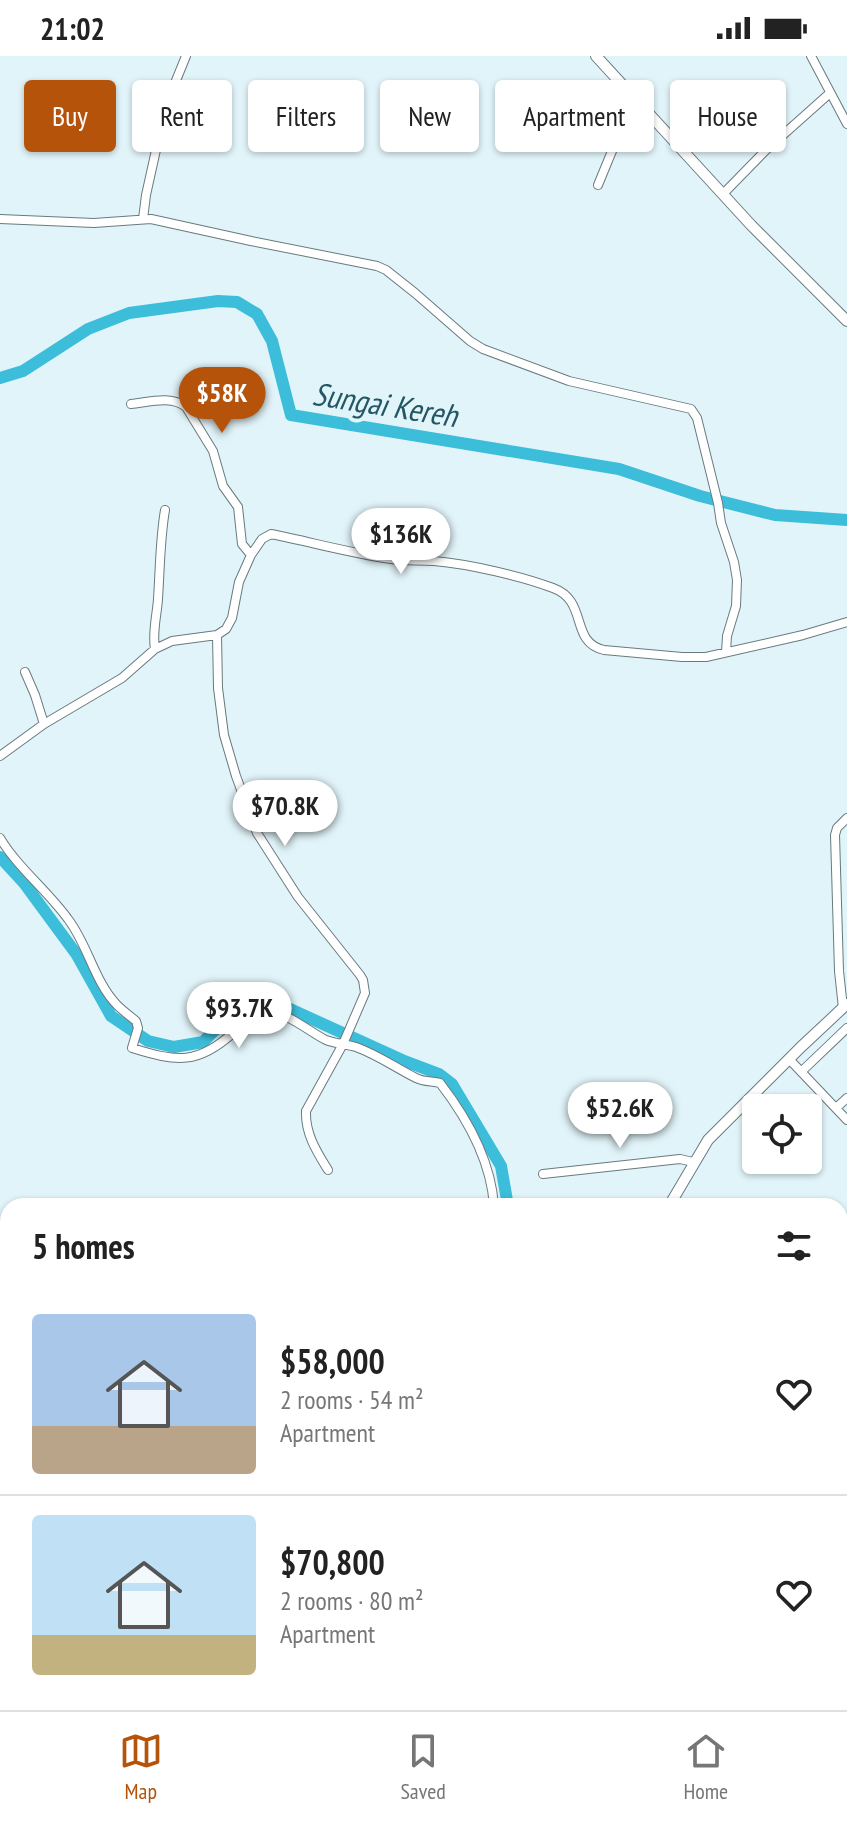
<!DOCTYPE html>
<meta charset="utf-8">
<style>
:root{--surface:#fff;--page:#f6f6f6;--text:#222;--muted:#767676;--line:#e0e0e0;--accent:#b45309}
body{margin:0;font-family:"PT Sans Narrow",sans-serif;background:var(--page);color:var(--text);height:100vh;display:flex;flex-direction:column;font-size:30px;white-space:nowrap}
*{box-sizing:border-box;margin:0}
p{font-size:26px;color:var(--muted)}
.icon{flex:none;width:44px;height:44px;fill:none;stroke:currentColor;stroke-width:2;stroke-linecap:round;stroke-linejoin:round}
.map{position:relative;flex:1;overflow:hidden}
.drawer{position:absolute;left:0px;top:1142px;width:848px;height:512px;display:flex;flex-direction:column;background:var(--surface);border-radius:24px 24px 0 0;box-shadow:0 2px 6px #0004}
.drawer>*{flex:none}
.hud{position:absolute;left:24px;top:24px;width:800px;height:72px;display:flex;gap:16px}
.fabs{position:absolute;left:742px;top:1038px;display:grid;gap:16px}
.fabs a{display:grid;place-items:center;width:80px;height:80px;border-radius:8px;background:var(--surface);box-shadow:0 2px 6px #0004;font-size:40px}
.price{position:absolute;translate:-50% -68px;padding:0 18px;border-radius:28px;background:#fff;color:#222;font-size:26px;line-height:52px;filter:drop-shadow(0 2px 4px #0008)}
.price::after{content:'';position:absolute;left:50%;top:48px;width:24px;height:18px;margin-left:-12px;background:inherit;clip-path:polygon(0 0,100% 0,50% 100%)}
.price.active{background:var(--accent);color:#fff}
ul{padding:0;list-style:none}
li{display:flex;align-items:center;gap:24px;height:200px;padding:0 32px}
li+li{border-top:2px solid var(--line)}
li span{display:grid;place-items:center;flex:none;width:224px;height:160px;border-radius:8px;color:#555}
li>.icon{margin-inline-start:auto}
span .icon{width:96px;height:96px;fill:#fffc;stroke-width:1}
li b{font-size:34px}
h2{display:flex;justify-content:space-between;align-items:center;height:96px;padding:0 32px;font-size:34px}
.tag{padding:0 28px;border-radius:8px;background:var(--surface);box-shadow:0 2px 6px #0004;font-size:28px;line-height:72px}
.tag.active{background:var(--accent);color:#fff}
.status{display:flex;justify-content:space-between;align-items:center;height:56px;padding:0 40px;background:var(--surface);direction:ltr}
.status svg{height:22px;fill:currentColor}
.dock{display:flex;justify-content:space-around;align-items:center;height:112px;border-top:2px solid var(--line);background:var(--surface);font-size:22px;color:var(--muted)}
.dock a{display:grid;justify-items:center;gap:4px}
.dock .active{color:var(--accent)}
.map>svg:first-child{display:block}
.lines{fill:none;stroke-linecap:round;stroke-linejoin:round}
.river{stroke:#3cbdd9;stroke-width:12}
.minor-casing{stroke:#697a7f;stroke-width:10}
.tertiary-casing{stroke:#697a7f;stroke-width:12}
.minor{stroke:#fff;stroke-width:8}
.tertiary{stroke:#fff;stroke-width:10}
.labels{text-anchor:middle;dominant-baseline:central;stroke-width:8;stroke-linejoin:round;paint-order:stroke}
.water-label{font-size:32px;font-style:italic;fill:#235763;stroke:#e1f4f9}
</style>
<div class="status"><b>21:02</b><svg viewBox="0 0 49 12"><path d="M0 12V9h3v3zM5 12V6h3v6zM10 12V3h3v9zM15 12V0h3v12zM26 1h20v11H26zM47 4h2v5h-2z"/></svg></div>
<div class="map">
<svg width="847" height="1654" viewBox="0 0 847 1654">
<rect width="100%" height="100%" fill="#e1f4f9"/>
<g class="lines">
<path class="river" d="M0,322L23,315L88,273L129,257L218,245L237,246L257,258L272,285L291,359L619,413L700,440L775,459L847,464
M0,801L24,827L77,899L111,960L148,985L174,991L203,986L238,951L268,943L402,1004L439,1018L452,1028L501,1110L508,1150
M0,1427L8,1430"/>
<g class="minor-casing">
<path id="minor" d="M811,0L847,68
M598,129L626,61L636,42
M724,137L766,94L830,37
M0,163L94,167L151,163L251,185L377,210L386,214L415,237L470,285L483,293L569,325L691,353L697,362L718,447L721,467L734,506L737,524L736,550L727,580L726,596
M143,163L146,139L166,49L186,0
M131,348C149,346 172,339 186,351L213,395L223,430L238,451L242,488L251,499
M369,499L373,493L390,483L395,464
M217,579L218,632L224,679L236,720L257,777L298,841L360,919L363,924L365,937L343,988L306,1055C305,1078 317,1096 328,1114
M155,593C152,576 157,559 158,543C160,513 160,483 165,454
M25,616L35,639L44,668
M0,700L44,668L122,622L155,593L172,585L217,579L226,573L232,562L239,526L251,499L262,483L271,478C311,486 350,497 391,503C405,505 419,504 434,505C469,508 521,520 553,532C589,545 569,586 604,594L682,601H706L803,579L847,566
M0,782C18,812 47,834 68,863C88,889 94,925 117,949C123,955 130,960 136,965L138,972L132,992C177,1006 198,1009 234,976C245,966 255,957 271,957C287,956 311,977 326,984C336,988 346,988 356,991C378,999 396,1012 416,1022C424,1026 432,1025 440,1027C467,1062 491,1105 494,1150
M843,952L839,915L835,779L837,772L847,762
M789,1003L847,1064
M802,1015L847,972
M836,1052L847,1042
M543,1118L680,1103L693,1106
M238,1646L246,1650L258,1651
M59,1654L63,1646"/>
</g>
<g class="tertiary-casing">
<path id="tertiary" d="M596,0L751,169L847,265
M669,1150L708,1084L801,991L847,948
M0,1557H8"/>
</g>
<use href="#minor" class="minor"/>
<use href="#tertiary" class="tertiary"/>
</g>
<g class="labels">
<g class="water-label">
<text transform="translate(385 348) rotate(9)">Sungai Kereh</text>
</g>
</g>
</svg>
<div class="fabs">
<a><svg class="icon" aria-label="locate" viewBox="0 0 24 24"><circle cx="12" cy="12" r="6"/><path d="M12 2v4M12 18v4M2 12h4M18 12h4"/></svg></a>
</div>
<b class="price active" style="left:222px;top:379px">$58K</b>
<b class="price" style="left:401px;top:520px">$136K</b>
<b class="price" style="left:285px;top:792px">$70.8K</b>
<b class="price" style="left:239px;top:994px">$93.7K</b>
<b class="price" style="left:620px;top:1094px">$52.6K</b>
<div class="hud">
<a class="tag active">Buy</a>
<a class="tag">Rent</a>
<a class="tag">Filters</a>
<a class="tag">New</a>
<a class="tag">Apartment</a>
<a class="tag">House</a>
</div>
<section class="drawer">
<h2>5 homes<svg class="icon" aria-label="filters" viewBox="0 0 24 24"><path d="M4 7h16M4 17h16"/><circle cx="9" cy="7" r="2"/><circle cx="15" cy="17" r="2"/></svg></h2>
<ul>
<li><span style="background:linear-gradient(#a9c7e8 70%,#b9a48a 0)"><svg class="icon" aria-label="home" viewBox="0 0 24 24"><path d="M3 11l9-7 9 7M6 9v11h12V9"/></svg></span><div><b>$58,000</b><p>2 rooms · 54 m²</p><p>Apartment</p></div><svg class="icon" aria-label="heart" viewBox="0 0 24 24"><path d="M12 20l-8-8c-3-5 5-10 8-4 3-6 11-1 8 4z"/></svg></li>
<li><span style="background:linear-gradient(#bfe0f5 75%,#c2b280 0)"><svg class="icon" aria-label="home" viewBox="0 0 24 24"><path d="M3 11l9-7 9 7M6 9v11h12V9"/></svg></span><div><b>$70,800</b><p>2 rooms · 80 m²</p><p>Apartment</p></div><svg class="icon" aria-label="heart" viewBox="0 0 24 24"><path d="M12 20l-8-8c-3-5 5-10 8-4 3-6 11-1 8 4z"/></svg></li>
</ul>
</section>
</div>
<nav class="dock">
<a class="active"><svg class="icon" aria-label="map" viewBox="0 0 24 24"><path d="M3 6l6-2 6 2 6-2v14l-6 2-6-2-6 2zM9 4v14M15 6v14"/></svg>Map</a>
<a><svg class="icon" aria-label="saved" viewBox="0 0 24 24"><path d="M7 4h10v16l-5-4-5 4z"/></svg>Saved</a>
<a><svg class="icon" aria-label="home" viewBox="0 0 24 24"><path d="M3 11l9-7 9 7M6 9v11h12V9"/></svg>Home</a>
</nav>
